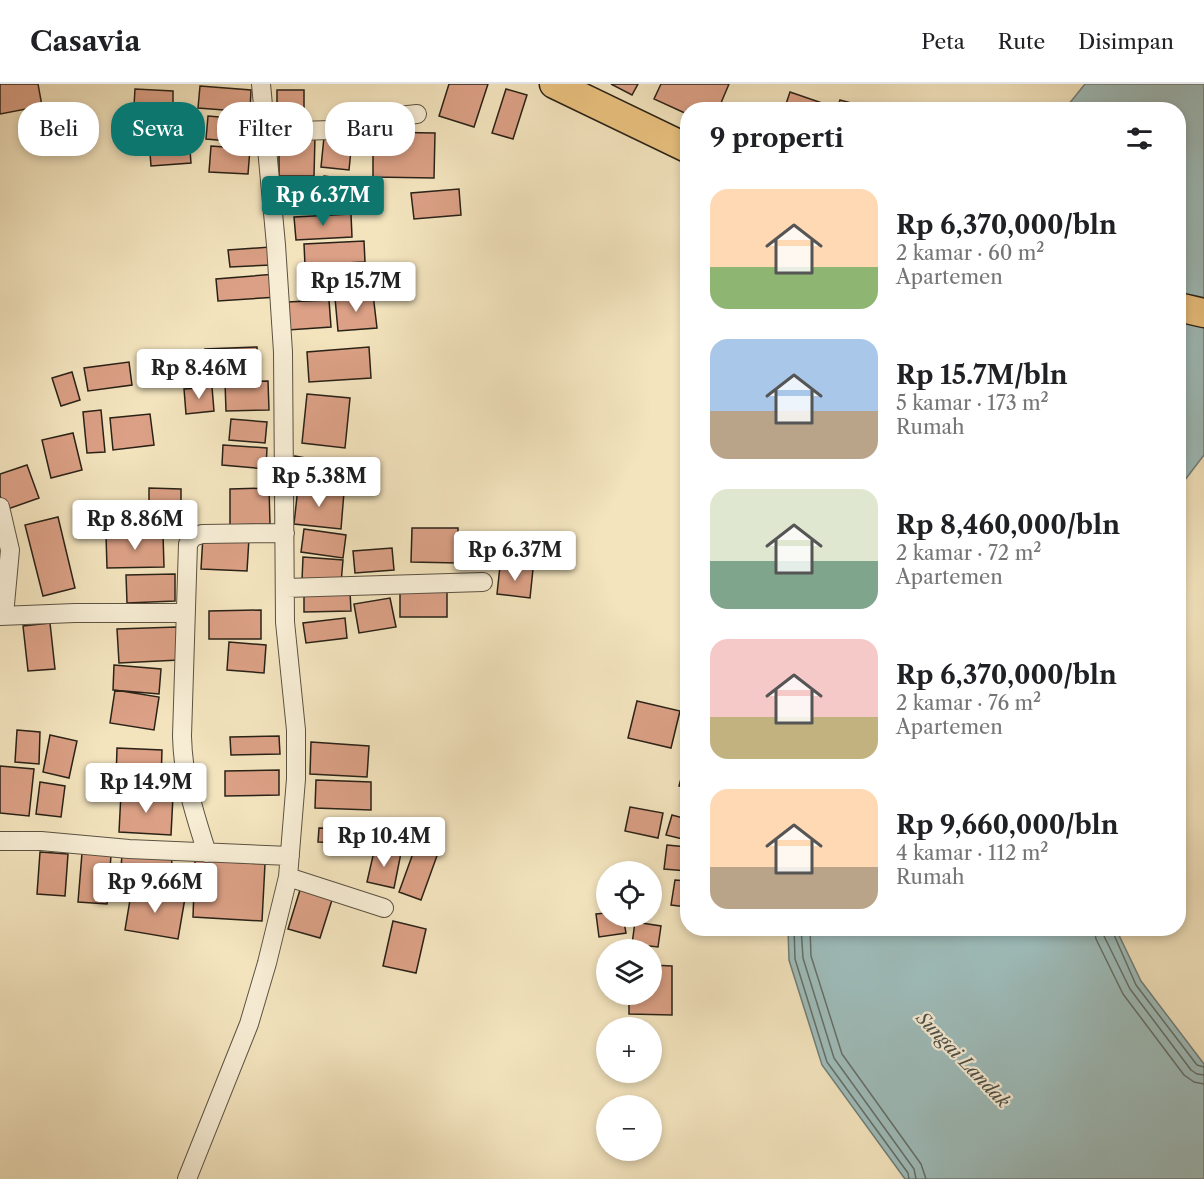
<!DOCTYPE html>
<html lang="id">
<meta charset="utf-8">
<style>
:root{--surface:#fff;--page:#f2f2f2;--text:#202124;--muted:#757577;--line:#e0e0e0;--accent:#0f766e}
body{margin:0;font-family:"Libre Caslon Text",serif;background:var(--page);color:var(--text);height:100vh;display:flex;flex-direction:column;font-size:22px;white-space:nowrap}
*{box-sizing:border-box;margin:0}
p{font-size:20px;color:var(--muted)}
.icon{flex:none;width:33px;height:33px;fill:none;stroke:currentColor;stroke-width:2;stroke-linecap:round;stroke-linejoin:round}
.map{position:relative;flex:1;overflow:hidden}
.side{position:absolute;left:680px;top:18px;width:506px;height:834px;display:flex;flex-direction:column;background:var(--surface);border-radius:24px;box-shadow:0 3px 9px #0003}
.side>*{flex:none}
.guide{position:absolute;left:18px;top:18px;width:570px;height:54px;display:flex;gap:12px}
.controls{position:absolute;left:596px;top:777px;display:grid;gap:12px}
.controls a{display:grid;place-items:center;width:66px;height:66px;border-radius:50%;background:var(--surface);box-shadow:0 3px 9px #0003;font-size:30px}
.price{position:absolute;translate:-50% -51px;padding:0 14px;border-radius:6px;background:#fff;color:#222;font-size:20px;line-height:39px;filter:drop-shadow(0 2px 3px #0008)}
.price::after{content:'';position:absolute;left:50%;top:36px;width:18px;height:14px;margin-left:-9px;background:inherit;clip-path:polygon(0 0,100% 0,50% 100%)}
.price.active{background:var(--accent);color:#fff}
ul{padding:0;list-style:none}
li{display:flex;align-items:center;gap:18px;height:150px;padding:0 30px}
li span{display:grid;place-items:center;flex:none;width:168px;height:120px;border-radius:18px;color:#555}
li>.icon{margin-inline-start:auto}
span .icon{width:72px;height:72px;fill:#fffc;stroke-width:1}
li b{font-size:26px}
h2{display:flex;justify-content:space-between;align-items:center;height:72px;padding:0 30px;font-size:26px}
.pill{padding:0 21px;border-radius:24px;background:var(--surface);box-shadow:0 3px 9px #0003;font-size:21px;line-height:54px}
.pill.active{background:var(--accent);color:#fff}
header{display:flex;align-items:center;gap:36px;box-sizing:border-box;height:84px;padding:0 30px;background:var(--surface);border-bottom:2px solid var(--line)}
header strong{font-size:28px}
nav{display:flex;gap:33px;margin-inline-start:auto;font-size:21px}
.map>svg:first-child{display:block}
.water{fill:#9ebcba;stroke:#707e79;stroke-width:1.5}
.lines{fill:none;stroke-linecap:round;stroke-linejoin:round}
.shore{stroke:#646f68;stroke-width:1.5}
.building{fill:#dba085;stroke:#2a2217;stroke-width:1.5}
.minor-casing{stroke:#5c5241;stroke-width:20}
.trunk-casing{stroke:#2a2217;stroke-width:31}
.minor{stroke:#f7edd5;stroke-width:18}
.trunk{stroke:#eac27f;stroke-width:28}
.labels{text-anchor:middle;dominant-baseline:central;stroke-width:4.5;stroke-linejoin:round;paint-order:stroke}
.water-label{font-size:18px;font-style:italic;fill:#4d5048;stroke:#f7edd5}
</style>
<header>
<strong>Casavia</strong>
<nav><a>Peta</a><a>Rute</a><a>Disimpan</a></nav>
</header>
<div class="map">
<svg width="1204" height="1095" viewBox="0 0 1204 1095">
<rect width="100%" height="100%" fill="#f3e4be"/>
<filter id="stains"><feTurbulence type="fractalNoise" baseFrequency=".00333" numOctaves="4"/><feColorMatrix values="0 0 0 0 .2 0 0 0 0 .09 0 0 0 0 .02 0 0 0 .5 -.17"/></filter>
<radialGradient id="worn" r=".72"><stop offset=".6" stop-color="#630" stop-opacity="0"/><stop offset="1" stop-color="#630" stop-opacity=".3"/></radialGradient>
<path class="water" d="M1085,0H1204V371L1178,405V26H1064Z
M788,845H1116L1141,897L1204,980V1095H905L822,981L789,876Z"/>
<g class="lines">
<path class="shore" d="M794,844L795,875L827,978L908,1089L909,1095
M801,844L803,874L834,974L914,1085L916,1095
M810,844L811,872L842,970L921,1080L926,1095
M1094,844L1096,855L1123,910L1184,991L1194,998L1204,1000
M1103,844L1104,852L1130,905L1191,986L1197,990L1204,991
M1111,844L1136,901L1197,981L1204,983"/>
</g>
<path class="building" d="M0,0H38L42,22L0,30Z
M449,0H488L474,43L439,32Z
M611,0H638L632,11Z
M661,0H729L718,26H687V30L654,15Z
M200,2L251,6L250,28L198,24Z
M135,5L173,7V23L134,22Z
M506,5L527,11L513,55L492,49Z
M277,6H304V24H277Z
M790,8L822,19L820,26H784Z
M840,16L877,26H837Z
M137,30L173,31V52L137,51Z
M208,32L253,36L251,59L206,55Z
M373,48L435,49L434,94L373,93Z
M279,52H315L314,92H279Z
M324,53L352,56L349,86L321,83Z
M189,54L191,79L151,82L149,56Z
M211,62L250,65L248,90L209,88Z
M324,92L359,97L356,124L321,119Z
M459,105L461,131L414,135L411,109Z
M351,130L352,153L296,156L294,133Z
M364,157L365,178L305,181L304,160Z
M270,163L271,181L230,183L228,166Z
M276,190L278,213L218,217L216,195Z
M373,210L377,244L338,247L335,214Z
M329,216L331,243L288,246L287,218Z
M257,263L258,290L206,291L205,265Z
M369,263L371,294L309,298L307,268Z
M129,278L132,301L88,307L84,284Z
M72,288L80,316L61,322L52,294Z
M268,297L269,326L226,327L225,298Z
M212,303L214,327L186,330L184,305Z
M307,310L350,314L345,364L302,359Z
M101,326L105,368L87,369L83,328Z
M150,330L154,361L113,366L110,334Z
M231,335L267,338L265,359L229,356Z
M73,349L82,386L51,394L42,356Z
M223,361L267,364L266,385L222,381Z
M295,372L343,381L339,403L291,394Z
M27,381L39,414L5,426L0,412V390Z
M298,403L344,408L341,445L294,440Z
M149,404L181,405V446L149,445Z
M269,404L270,440L230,441V405Z
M58,433L75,504L43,512L25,441Z
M412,444H458V479L411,478Z
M304,445L346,451L343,474L301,468Z
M163,450L164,483L107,484L106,451Z
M203,452L249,454L247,487L201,485Z
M392,464L394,486L355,489L353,467Z
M303,473L343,476L341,499L302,496Z
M500,482L533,485L530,514L497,510Z
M175,490V517L127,519L126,491Z
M400,506L447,507V533H400Z
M350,507L351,527L304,528V508Z
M390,514L396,543L359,549L354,520Z
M261,526V555H209V527Z
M345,534L347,554L306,559L303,539Z
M50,539L55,585L28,587L23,542Z
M177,543L179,576L119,579L117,545Z
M229,558L266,561L264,589L227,586Z
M114,581L161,585L159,610L113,606Z
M115,606L159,613L154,646L110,639Z
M637,617L680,627L671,664L628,654Z
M17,646L40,648L39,680L15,678Z
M50,651L77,657L69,694L43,688Z
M279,652L280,670L231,671L230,653Z
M311,658L369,662L367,693L310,690Z
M117,664L162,666L161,698L116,696Z
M686,676H687V704L679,702Z
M0,682L34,685L29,732L0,729Z
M279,686V711L225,712V687Z
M316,696L371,698V726L315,724Z
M40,698L65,702L61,733L36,730Z
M121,709L173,712L171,751L119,748Z
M630,723L663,729L658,754L625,747Z
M672,731L687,735V756L666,751Z
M319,744L369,746V760L318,758Z
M416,761L438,769L421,816L399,808Z
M667,761L687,763V787L664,785Z
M375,763L401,769L394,804L367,798Z
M40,768L68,770L65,812L37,810Z
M82,769L111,772L107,820L78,818Z
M122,771L172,775L170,799L120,795Z
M195,776L265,780L262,837L193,833Z
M675,796L687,797V823L671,821Z
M132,804L185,814L178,855L125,846Z
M300,806L332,816L320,854L288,845Z
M606,829V832H623L626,849L599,853L596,830Z
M393,837L426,845L416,889L383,882Z
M635,838L661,842L658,863L632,860Z
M651,881L672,882V931L629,930V910H651Z"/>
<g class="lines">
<g class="minor-casing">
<path id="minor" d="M267,48L362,45L370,43L380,34L417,30
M0,423L10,466L4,531
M286,504L483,498
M0,532L75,529H186
M0,757H41L129,765L290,772
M207,769C194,728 183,695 182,652L188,460L193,453L202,450L285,449
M288,793L384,824
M187,1095L249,940L267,879L288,793L296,695V646L285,538L283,268L276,161L261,0"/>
</g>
<g class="trunk-casing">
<path id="trunk" d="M554,0L687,64
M1178,223L1204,229"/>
</g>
<use href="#minor" class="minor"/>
<use href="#trunk" class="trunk"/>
</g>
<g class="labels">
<g class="water-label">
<text transform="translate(963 976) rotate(46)">Sungai Landak</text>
</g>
</g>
<rect width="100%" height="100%" filter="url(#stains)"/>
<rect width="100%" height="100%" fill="url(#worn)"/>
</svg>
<div class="controls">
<a><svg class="icon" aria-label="locate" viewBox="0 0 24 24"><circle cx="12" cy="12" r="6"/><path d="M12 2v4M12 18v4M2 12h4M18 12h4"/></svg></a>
<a><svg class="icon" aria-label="layers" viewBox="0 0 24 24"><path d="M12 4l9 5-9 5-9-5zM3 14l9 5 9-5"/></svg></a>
<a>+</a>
<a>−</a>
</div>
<b class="price active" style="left:323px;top:143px">Rp 6.37M</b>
<b class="price" style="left:356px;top:229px">Rp 15.7M</b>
<b class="price" style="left:199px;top:316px">Rp 8.46M</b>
<b class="price" style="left:319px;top:424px">Rp 5.38M</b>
<b class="price" style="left:135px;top:467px">Rp 8.86M</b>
<b class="price" style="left:515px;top:498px">Rp 6.37M</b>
<b class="price" style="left:146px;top:730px">Rp 14.9M</b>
<b class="price" style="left:384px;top:784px">Rp 10.4M</b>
<b class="price" style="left:155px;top:830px">Rp 9.66M</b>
<div class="guide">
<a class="pill">Beli</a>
<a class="pill active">Sewa</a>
<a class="pill">Filter</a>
<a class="pill">Baru</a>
</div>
<section class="side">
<h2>9 properti<svg class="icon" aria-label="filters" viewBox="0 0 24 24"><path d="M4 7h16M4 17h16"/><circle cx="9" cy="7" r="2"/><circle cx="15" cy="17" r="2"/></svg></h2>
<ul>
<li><span style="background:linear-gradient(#ffd9b3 65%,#8fb573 0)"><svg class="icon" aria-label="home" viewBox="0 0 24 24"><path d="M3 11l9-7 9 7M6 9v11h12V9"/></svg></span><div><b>Rp 6,370,000/bln</b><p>2 kamar · 60 m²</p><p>Apartemen</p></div></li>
<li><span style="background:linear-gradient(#a9c7e8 60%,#b9a48a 0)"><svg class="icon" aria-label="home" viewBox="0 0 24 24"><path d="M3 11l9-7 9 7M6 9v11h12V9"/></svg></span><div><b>Rp 15.7M/bln</b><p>5 kamar · 173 m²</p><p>Rumah</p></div></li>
<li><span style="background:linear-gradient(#dfe7d0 60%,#7fa58c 0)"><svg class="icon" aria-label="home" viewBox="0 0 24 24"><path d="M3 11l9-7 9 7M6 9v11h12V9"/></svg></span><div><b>Rp 8,460,000/bln</b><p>2 kamar · 72 m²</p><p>Apartemen</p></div></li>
<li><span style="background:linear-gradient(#f6c9c9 65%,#c2b280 0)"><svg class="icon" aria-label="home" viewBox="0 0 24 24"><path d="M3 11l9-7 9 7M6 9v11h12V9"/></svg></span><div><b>Rp 6,370,000/bln</b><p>2 kamar · 76 m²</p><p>Apartemen</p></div></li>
<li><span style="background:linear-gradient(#ffd9b3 65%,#b9a48a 0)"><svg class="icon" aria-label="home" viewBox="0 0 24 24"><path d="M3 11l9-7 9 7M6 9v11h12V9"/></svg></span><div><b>Rp 9,660,000/bln</b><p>4 kamar · 112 m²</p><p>Rumah</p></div></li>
</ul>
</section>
</div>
